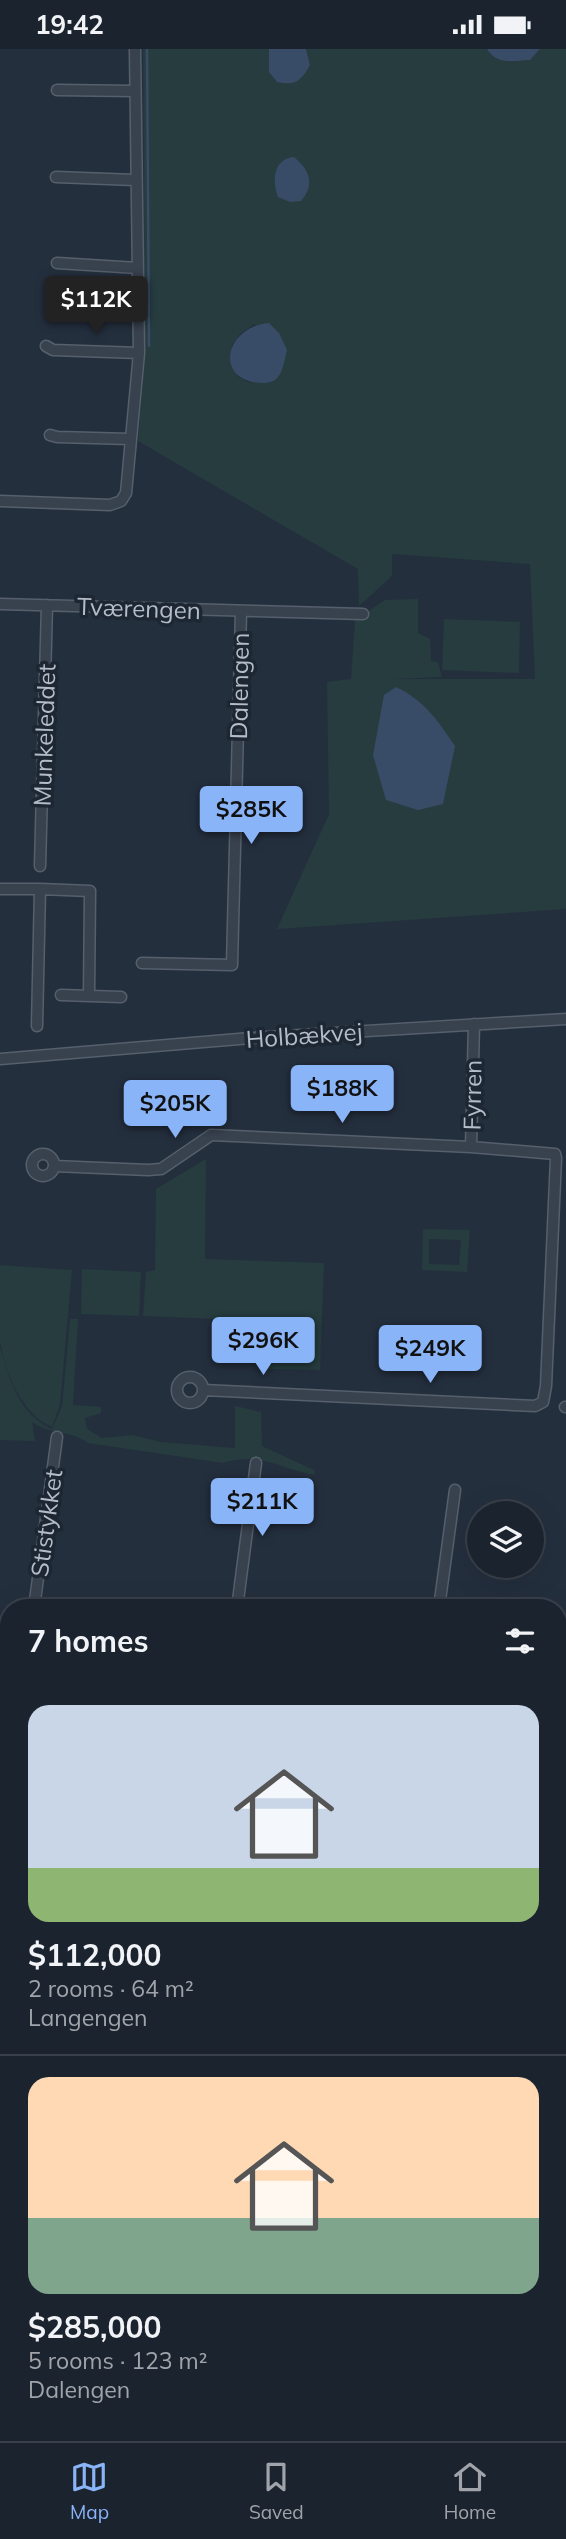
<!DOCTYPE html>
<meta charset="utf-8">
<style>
:root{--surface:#1b232e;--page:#242b36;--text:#f1f3f6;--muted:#a0a4aa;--line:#39404a;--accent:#8ab4f8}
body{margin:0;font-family:Mulish,sans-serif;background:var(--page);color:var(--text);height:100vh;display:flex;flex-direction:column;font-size:26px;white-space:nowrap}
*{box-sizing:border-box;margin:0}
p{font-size:23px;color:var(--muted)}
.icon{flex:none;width:38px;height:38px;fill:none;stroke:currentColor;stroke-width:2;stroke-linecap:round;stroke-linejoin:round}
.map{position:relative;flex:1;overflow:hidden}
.details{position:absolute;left:0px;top:1550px;width:567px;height:842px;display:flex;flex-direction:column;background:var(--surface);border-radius:28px 28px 0 0;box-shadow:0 7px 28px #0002,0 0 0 2px var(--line)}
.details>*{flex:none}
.tools{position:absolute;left:467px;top:1452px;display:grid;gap:14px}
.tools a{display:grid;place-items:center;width:77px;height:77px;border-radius:50%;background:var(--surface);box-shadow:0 7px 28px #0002,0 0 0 2px var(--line);font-size:35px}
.price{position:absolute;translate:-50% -60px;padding:0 16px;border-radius:7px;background:var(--accent);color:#111;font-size:23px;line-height:46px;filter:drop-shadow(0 2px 4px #0008)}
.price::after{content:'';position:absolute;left:50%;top:42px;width:21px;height:16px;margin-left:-10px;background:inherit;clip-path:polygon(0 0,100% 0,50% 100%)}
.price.on{background:#222;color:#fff}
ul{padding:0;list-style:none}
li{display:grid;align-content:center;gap:14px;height:371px;padding:0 28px}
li+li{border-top:2px solid var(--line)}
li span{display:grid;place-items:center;height:217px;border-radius:21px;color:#555}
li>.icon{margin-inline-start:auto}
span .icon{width:126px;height:126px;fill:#fffc;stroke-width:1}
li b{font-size:30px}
h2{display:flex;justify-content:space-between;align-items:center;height:84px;padding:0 28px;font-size:30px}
.status{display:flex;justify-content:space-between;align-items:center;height:49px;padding:0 35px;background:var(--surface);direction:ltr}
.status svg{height:19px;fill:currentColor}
.tab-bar{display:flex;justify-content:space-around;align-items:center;height:98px;border-top:2px solid var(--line);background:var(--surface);font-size:19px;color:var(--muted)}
.tab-bar a{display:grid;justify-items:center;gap:4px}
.tab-bar .on{color:var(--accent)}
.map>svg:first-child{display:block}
.green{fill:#263c3f;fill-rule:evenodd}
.water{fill:#394c67}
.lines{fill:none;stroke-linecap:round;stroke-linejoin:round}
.stream{stroke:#394c67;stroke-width:2.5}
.minor-casing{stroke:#565f6c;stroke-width:13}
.major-casing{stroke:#414a57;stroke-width:17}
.highway-casing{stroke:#434c59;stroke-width:18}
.minor{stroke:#38414e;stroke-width:10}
.major{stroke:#56606e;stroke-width:14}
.highway{stroke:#746855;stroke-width:16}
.labels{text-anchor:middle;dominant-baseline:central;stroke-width:7;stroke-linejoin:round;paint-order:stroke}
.street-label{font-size:24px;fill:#b4bcc9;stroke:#1d2633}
</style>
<div class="status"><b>19:42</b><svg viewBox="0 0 49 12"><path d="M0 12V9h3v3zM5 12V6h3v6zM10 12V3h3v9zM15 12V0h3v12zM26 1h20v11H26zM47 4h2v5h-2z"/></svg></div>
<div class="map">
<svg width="566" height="2392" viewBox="0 0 566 2392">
<rect width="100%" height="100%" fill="#242f3e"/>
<path class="green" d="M143,0H269V23L310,16L306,0H487C496,16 514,12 530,11L540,0H566V860L277,880L329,765L327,633L351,630L355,571L385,551L418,550V584L430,590L431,612L438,613L442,628L391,630H535L530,515L392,505V527L359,557L358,520L138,392L145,303ZM255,275L270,334L248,333L237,327L232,296L241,284Z
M444,570L520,573L519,624L442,621Z
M206,1110L205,1210L324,1214L320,1321L266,1320L267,1272L143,1267L146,1223L155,1221L156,1140Z
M423,1180L470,1181L467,1223L422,1221ZM429,1190L461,1191L459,1216L429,1215Z
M0,1216L72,1221L60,1356L52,1378C21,1365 6,1324 0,1293C0,1269 0,1240 0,1216Z
M82,1220L141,1223L139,1267L81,1265Z
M70,1270H78L73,1356L101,1358V1364L85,1369L87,1380L102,1389L132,1386L161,1393L235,1399V1357L261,1363L262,1397L314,1421L315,1426C279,1420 259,1402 223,1414L88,1394C69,1380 52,1387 32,1373L35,1392L0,1391V1298C10,1330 18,1365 52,1380L62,1357Z
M0,1589L9,1591V1654L0,1652Z
M0,1722L9,1723V2384H262L226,2392H0Z
M558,1780H566V2310L558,2312Z"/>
<path class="water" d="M269,0H306L310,16C301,32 296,37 277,33L269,23Z
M487,0H540L530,11C514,12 496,16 487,0Z
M294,108C310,121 315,136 301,152L290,153L278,148C272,132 273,110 294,108Z
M269,274L279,284L287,301C285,309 283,322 278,328C275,332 269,334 263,334C213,333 224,278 269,274Z
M396,638C424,651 438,672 455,697L443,755L418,761L386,751L373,706L384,646Z
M566,1984V2196L558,2199V1991Z
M9,2060V2305L0,2306V2071Z"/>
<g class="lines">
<path class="stream" d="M147,0L149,297"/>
<g class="minor-casing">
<path id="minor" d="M57,41L135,42
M56,128L135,131
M57,214L138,219
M46,297L53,301L139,304
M50,386L57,388L130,390
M0,452L110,456L121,452L126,444L139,304L135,0
M0,555L363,565
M40,817L47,556
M0,840H40L37,977
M40,840L90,842L89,947
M142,914L232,916L241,562
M61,946L121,948
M0,1010L251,989L566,970
M471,1098L474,975
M32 1116a11 11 0 1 1 22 0a11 11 0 1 1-22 0Z
M54,1117L148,1121L161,1120L211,1086L471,1098L555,1105L556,1109L546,1337L543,1353L535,1357L203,1341
M177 1341a13 13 0 1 1 26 0a13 13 0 1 1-26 0Z
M565,1358H566
M34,1559L57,1388
M237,1559L256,1414
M439,1559L455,1441
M0,1584L9,1586
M558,1591L566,1592"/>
</g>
<g class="major-casing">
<path id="major" d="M0,1670L9,1672
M0,1687L9,1688
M558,1761L566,1762"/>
</g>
<g class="highway-casing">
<path id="highway" d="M558,2333L566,2331
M558,2353L566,2352
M309,2392L345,2384
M397,2392L433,2384"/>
</g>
<use href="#minor" class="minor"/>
<use href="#major" class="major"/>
<use href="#highway" class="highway"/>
</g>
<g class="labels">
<g class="street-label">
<text transform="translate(139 559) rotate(2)">Tværengen</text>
<text transform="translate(239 637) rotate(-89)">Dalengen</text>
<text transform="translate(44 686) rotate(-88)">Munkeleddet</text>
<text transform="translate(304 986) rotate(-4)">Holbækvej</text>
<text transform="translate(472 1046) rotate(-89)">Fyrren</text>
<text transform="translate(46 1474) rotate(-82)">Stistykket</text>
</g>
</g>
</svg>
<div class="tools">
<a><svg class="icon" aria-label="layers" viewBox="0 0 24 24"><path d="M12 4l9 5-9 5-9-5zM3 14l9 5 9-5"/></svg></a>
</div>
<b class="price on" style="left:96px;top:287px">$112K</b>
<b class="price" style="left:251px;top:797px">$285K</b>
<b class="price" style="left:342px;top:1076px">$188K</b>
<b class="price" style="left:175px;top:1091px">$205K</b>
<b class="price" style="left:263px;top:1328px">$296K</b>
<b class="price" style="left:430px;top:1336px">$249K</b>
<b class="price" style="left:262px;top:1489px">$211K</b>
<section class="details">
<h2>7 homes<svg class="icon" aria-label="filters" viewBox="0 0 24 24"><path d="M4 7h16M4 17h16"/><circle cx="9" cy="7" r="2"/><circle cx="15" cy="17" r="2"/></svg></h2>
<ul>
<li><span style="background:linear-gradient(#c9d6e8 75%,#8fb573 0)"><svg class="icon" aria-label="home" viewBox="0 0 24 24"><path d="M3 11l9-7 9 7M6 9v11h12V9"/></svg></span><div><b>$112,000</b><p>2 rooms · 64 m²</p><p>Langengen</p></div></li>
<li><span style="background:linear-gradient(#ffd9b3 65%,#7fa58c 0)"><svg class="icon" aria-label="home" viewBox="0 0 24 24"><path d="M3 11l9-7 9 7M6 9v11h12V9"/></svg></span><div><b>$285,000</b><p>5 rooms · 123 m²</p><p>Dalengen</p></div></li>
</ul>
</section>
</div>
<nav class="tab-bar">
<a class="on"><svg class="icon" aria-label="map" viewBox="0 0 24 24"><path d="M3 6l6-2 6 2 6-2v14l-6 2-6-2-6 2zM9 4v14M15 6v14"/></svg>Map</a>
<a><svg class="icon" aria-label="saved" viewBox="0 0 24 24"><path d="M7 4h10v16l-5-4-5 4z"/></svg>Saved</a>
<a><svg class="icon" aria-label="home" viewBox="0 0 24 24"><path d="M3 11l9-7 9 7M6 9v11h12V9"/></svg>Home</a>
</nav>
